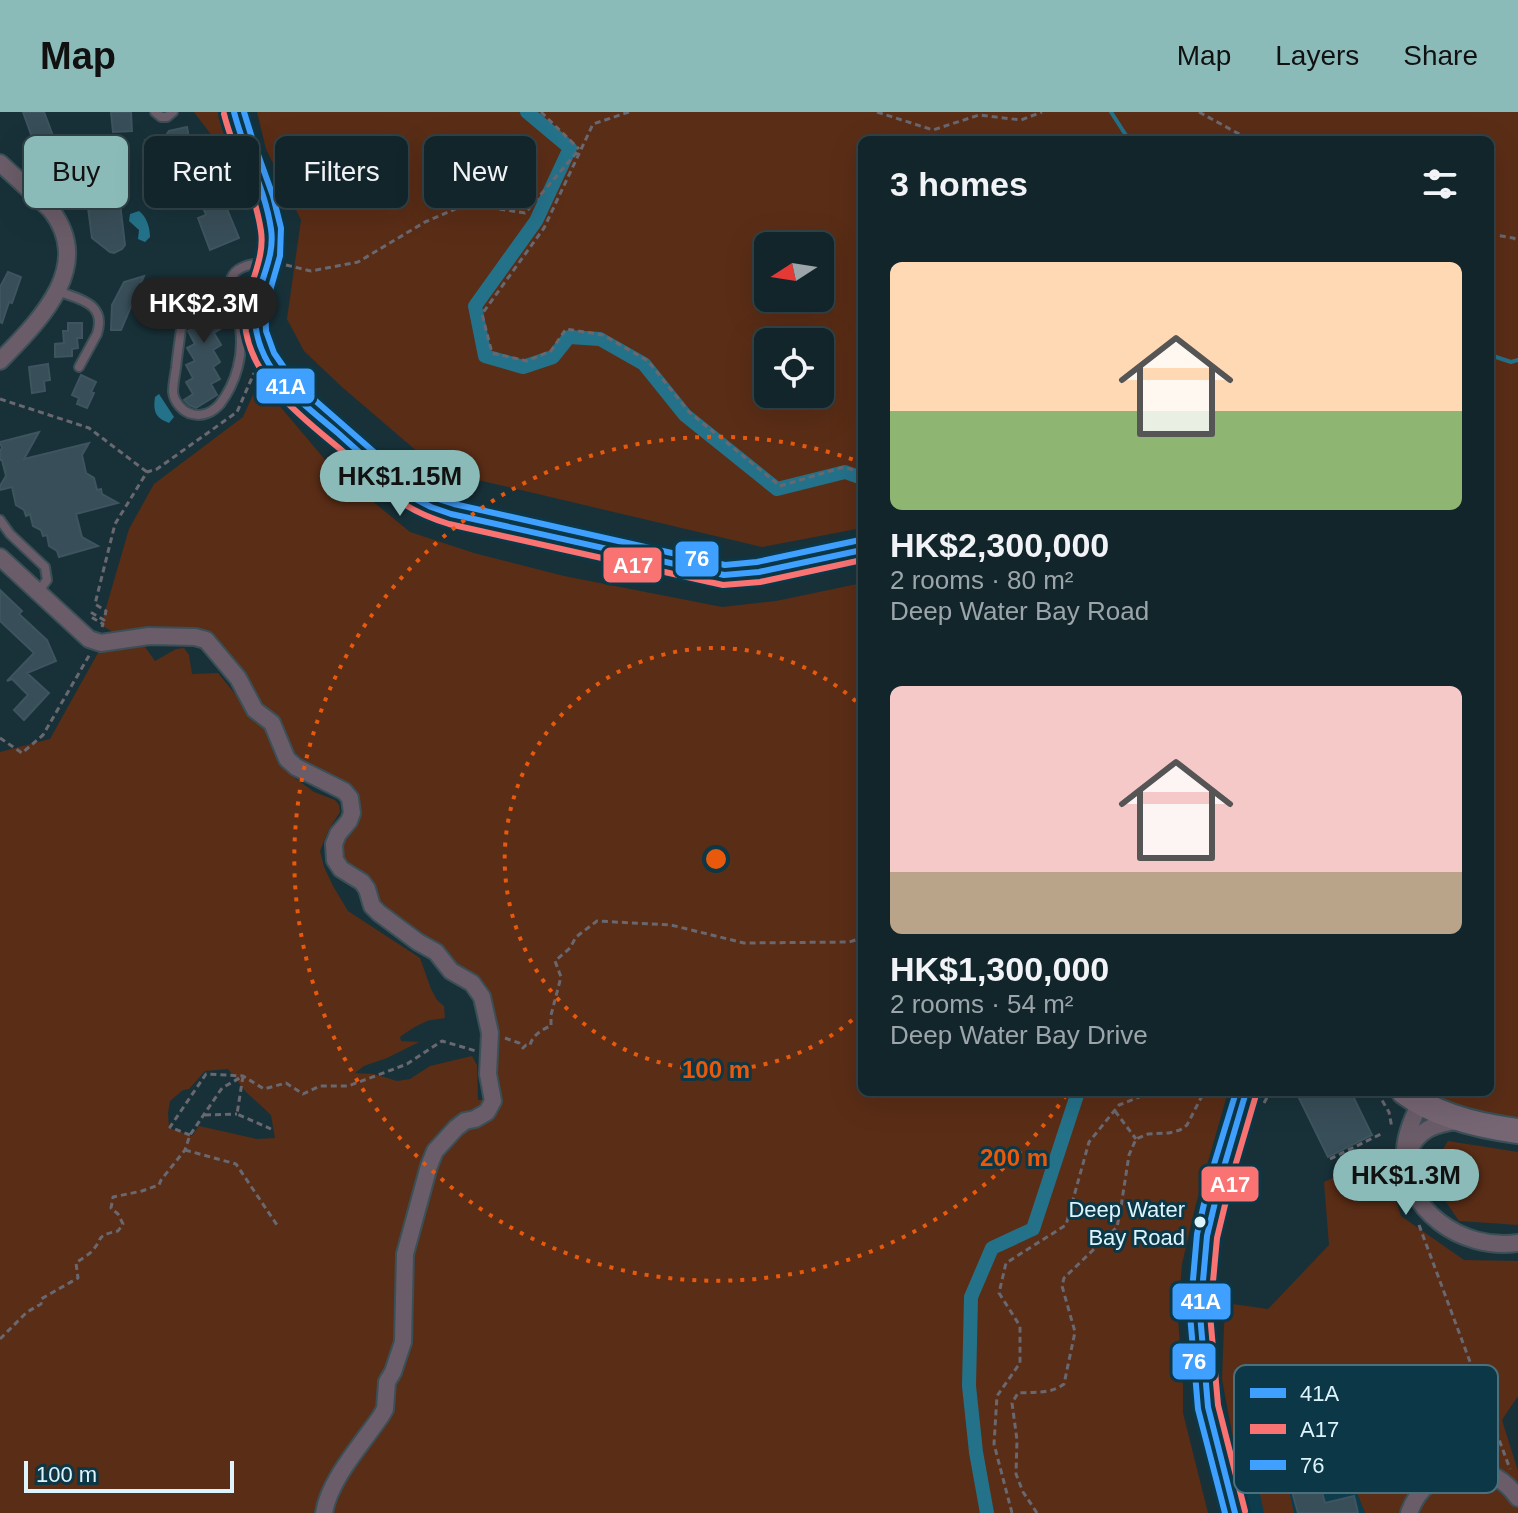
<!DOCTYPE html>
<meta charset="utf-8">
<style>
:root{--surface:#12252b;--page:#1b2d33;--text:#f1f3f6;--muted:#9ca5a9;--line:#314247;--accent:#8bbbb9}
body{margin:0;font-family:Arial,sans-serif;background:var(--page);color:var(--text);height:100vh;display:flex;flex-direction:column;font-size:30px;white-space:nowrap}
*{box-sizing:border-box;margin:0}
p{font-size:26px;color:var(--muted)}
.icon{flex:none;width:44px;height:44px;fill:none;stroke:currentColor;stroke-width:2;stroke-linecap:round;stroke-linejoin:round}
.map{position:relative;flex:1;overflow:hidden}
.details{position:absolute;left:858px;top:24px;width:636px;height:960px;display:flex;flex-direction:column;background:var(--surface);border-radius:12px;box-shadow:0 8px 32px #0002,0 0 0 2px var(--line)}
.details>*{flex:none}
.top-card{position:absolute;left:24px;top:24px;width:714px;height:72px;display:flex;gap:16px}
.needle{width:52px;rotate:258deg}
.tools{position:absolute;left:754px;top:120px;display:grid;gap:16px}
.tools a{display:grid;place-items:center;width:80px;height:80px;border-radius:12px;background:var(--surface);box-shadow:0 8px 32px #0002,0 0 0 2px var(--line);font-size:40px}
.scale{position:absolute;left:24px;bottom:20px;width:210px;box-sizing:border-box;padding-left:8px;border:4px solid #def4fd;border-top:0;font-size:22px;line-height:28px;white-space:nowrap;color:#def4fd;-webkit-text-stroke:6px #0b3746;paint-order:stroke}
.price{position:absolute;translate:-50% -68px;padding:0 18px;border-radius:28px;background:var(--accent);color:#111;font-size:26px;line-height:52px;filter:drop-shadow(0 2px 4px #0008)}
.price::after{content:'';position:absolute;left:50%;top:48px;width:24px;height:18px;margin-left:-12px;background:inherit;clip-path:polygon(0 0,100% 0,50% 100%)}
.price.selected{background:#222;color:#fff}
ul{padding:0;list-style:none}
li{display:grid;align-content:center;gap:16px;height:424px;padding:0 32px}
li span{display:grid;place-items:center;height:248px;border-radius:12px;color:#555}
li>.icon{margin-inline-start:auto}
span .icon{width:144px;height:144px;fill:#fffc;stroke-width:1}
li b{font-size:34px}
h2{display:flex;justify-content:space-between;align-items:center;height:96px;padding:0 32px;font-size:34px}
.tag{padding:0 28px;border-radius:12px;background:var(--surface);box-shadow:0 8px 32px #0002,0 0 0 2px var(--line);font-size:28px;line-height:72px}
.tag.selected{background:var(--accent);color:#111}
header{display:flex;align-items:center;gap:48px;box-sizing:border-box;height:112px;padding:0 40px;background:var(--accent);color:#111}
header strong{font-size:38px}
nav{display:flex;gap:44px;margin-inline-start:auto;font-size:28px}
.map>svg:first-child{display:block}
.built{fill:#0d3d4c}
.green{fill:#5a2d16;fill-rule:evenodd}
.water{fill:#24728a}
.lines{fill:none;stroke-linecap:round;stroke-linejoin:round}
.stream{stroke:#24728a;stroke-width:4}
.canal{stroke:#24728a;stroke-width:14}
.building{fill:#384e58;stroke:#3e545f;stroke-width:2}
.lane-casing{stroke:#3a4f56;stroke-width:12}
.street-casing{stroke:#3a4f56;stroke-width:20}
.secondary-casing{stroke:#3a4f56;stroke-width:28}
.path{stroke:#69676f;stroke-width:3;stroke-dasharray:6 4;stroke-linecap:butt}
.lane{stroke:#6a5c68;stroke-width:8}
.street{stroke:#6a5c68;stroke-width:16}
.secondary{stroke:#766573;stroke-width:24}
.bus-1-casing{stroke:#0b3746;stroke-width:12}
.bus-2-casing{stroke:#0b3746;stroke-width:12}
.bus-3-casing{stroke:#0b3746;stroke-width:12}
.bus-1{stroke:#40a0ff;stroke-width:6}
.bus-2{stroke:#fa7373;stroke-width:6}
.bus-3{stroke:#40a0ff;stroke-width:6}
.ring{fill:none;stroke:#e8590c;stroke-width:4;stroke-dasharray:4 8}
.bus-dot{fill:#def4fd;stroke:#0b3746;stroke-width:3}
.labels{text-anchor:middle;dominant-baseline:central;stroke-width:6;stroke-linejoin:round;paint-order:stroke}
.bus-label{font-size:22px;fill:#def4fd;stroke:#0b3746;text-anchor:end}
.key{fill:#0b3746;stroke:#4a707d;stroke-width:2}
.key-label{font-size:22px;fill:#def4fd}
.centre{fill:#e8590c;stroke:#0b3746;stroke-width:4}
.ring-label{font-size:24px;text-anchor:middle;font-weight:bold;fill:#e8590c;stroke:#0b3746;stroke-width:6;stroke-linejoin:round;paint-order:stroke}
.line-badge{stroke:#0b3746;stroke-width:3}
.badge-label{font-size:22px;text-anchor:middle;font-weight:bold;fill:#fff}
</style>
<header>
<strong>Map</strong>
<nav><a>Map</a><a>Layers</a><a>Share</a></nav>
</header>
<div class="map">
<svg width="1518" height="1401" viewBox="0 0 1518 1401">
<rect width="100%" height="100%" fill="#183139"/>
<path class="built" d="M1340,1337L1365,1401H1249L1240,1364Z"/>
<path class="green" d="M194,0H221L222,11L240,61Z
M257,0H1518V1006L1513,1007L1439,988L1428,980H1490V28H862V416L762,435L440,359L342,275L304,239L287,207L301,108L266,37ZM768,134H820V186H768ZM768,230H820V282H768Z
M261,265L278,292L332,356L410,420L474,441L564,464L722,495L776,489L862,471V980H1228L1196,1092L1182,1152L1178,1207L1183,1274V1301L1208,1401H0V640L50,627L99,539L143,532L155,549L176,537L184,536L189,543L192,562L218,561L250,600L262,610L273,627L274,637L291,663L314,680L335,688L339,693L340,700L328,719L320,739L324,755L333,774L348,799L420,846L431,877L437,888L444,894L445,906C441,907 436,907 431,908C424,909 406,920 400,925L401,929L419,930L387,946L364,954L355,961L374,962L397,969L410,967L430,954L472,944L477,953L478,988H494L484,882L381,799L343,754L337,737L355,692L297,653L218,537L148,519L113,520L101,513L129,417L154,372L243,305ZM228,957L246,980L271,1003L275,1026L257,1027L199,1014L192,1024L169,1016L168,1001L170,989L183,978L189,977L205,959Z
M1448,1029L1518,1040V1113L1459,1109L1427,1062Z
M1381,1043L1401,1104L1464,1148L1518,1149V1284L1502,1308L1518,1359V1401H1365L1340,1337L1240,1364L1222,1267L1225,1191L1268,1197L1329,1133L1324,1070Z
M1287,1370L1294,1401H1264L1259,1377Z"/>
<path class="water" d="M139,99C147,105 150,116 150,125L145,130L138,127L139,118L129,109L130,102Z
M159,282L174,305L169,311C155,306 153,299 155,285Z"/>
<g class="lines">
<path class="stream" d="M1111,0L1129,28
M1490,243L1511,250L1518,248"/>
<path class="canal" d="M527,0L570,36L536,109L475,194L485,244L523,255L553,245L569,225L600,227L644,252L685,303L777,377L845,360L862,366
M987,1401L976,1340L969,1274L971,1185L992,1136L1033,1117L1078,980"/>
</g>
<path class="building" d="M23,0H44L56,32L37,39Z
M111,0H131L132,19L113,20Z
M187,15L190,32L185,35L189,59L176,65L166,66L163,46L159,44L158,35L146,28L165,25L169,19Z
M219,50L231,82L222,85L239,126L210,138L198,106L206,103L190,62Z
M116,54L118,71L126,76L128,82L120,91L125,133L122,137L114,141L110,140L92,126L83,58Z
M8,160L21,165L12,191L9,190L2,211L0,210V175Z
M144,164L121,218H111L112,193L124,170Z
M207,166L225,198L215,204L222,216L214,221L221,233L213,238L220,250L213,255L220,267L211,272L217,283L196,296L189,293L184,288L193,282L186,270L193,266L186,253L195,249L187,236L195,232L188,219L198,214L191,201L202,195L191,174Z
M68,211H82V226H77L78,236L72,237V244L55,245V232L64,231L63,219H68Z
M48,252L50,268L44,269L45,279L32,281L29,255Z
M81,263L96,270L91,280L94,281L87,296L77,292L79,286L72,283Z
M39,320L24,347L89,331L82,343L86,361L94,366L97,378L101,377L102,382L118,391L76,402L82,425L98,434L59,445L57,439L49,434L47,423L43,424L41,418L33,414L30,402L26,404L24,398L16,393L12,375L0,378V374L6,364L2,348H0V339L2,336L0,330Z
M0,478L22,499L19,502L47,528L56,549L27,561L49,581L24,608L14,598L28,583L12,567L7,569L34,541L0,509Z
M1296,980H1351L1372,1023L1328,1045Z
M1315,1354L1325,1391L1354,1384L1358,1401H1298L1287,1361Z"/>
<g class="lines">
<g class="lane-casing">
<path id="lane" d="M155,0L161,5H167L173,0
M57,179C79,187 107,191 97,222L79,255
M183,201C181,219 178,237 176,256C175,263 173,272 173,280C174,290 183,300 192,302C203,305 213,300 220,292C236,271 244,243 240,216C238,201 223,178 233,163C239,153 255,152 266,150
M0,408L10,422L45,455L47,468L38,480"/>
</g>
<g class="street-casing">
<path id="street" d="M0,51L50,97C96,154 39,209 0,249
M0,445L89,527L101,531L149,524L195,525L206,528L238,566L255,598L272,611L287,647L296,655L344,679L350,686L352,701L349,709L338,722L334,732L335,748L341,757L362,770L367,777L372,794L379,801L418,830L436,840L451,859L472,871L482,885L490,921L488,962L493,989L487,1000L475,1007L465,1009L456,1016L435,1039L429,1054L405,1142L403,1230L393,1260L387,1270L385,1297L381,1304C362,1332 329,1368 324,1401
M1420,991C1413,1006 1406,1021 1405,1038C1402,1098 1462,1139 1518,1131
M1408,1041C1417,1018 1435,1011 1459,1009
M1409,1401C1427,1351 1487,1341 1518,1386"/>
</g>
<g class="secondary-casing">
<path id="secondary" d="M234,0C242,40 265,76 271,117C275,144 265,157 258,182C248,216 263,252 287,277L408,383L431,395L451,402L724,463H738L759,460L862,438
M1404,980C1436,1004 1479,1014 1518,1019
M1235,1401L1208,1295L1200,1202L1207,1124L1221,1065L1246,980"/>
</g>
<path class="path" d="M541,0L579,37
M629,0L593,12L544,116L482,202L492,241L527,249L551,239L566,217L603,223L648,249L689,300L780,374L844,355L862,361
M877,0L933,18L979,3L1021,8L1042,0
M1199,0L1250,28
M1490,122L1513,126L1518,128
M286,153L311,159L358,150L425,110L467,92L525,101L577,40
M0,287L89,316L147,360
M102,515L103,512L91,505L92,501L104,508L106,499L95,492L115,412L147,360L157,357L237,300L254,261
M0,626L22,641L43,623L90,542
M505,926L519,931L523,936L526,933H530C532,924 542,917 551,914V903L561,865L555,849L570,836L576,825L597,809L671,813L744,831L849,830L862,826
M243,964L237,1002L271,1017
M1377,980L1389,1000L1392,1016
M1264,991L1270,980
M1115,999L1136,1027
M205,1003L237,1002
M190,1023L170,1015L206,962L243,964L264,977L286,971L303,982L320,974H348L386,960L407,952L442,929L476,939
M185,1038L236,1052L279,1116
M1330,1047L1381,1022
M1419,1113L1510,1357
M0,1227L27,1200L41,1192V1187L78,1166L76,1151C81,1147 89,1143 93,1138C104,1125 95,1124 118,1119L123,1112L118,1102L111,1096L113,1085L142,1079L159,1073L161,1068L185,1038L190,1023L222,976L243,964
M1012,1401L994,1332L997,1284L1020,1251V1214L999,1181L1006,1151L1066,1113L1089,1030L1119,993L1152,980
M1037,1401L1023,1380L1016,1362L1017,1328L1012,1291L1018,1281C1034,1280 1051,1282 1064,1272L1075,1220L1062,1174L1064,1166L1117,1115L1120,1101L1129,1043L1136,1027L1148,1022L1169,1021L1180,1018L1187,1013L1204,980"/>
<use href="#lane" class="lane"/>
<use href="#street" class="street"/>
<use href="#secondary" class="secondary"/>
<g class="bus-1-casing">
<path id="bus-1" d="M234,0C244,40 265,76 271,117C276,149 254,175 255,207C257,260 303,291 339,322C362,343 385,363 408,383L431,395L451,402L724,463L759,460L862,438
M1235,1401L1208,1295L1200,1202L1207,1124L1221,1065L1246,980"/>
</g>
<g class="bus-2-casing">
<path id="bus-2" d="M224,2C234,42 255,78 261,119C266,154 240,181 246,220C256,276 313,313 353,348C370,363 386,381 404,392C418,401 433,407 449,412L723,473L760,470L862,448
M1245,1399L1218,1293L1210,1202L1217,1126L1231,1068L1256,983"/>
</g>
<g class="bus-3-casing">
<path id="bus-3" d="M244,0L252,26L273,84L281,116L280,144L265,196L266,219L274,241L294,270L414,375L435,386L454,392L725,453L757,450L860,428
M1225,1401L1198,1297L1190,1202L1197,1122L1211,1062L1236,980"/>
</g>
<use href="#bus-1" class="bus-1"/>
<use href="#bus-2" class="bus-2"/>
<use href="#bus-3" class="bus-3"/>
</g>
<g class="ring">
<path d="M861 900A211 211 0 1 1 861 594"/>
<path d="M1066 983A422 422 0 1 1 860 350"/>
</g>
<circle class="bus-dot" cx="1200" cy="1110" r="7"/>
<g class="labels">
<g class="bus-label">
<text x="1185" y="1097">Deep Water<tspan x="1185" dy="28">Bay Road</tspan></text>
</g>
</g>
<rect x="1234" y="1253" width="264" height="128" rx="12" class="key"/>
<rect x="1250" y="1276" width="36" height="10" fill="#40a0ff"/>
<rect x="1250" y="1312" width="36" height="10" fill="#fa7373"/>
<rect x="1250" y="1348" width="36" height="10" fill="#40a0ff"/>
<g class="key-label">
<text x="1300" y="1289">41A</text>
<text x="1300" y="1325">A17</text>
<text x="1300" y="1361">76</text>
</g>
<circle cx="716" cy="747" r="12" class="centre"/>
<g class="ring-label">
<text x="716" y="966">100 m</text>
<text x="1014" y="1054">200 m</text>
</g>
<g class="line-badge">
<rect x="255" y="255" width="61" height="38" rx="8" fill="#40a0ff"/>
<rect x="674" y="428" width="46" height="38" rx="8" fill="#40a0ff"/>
<rect x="602" y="434" width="61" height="38" rx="8" fill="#fa7373"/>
<rect x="1200" y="1053" width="60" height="38" rx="8" fill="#fa7373"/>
<rect x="1171" y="1170" width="61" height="39" rx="8" fill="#40a0ff"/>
<rect x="1171" y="1230" width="46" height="39" rx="8" fill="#40a0ff"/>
</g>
<g class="badge-label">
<text x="286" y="282">41A</text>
<text x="697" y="454">76</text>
<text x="633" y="461">A17</text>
<text x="1230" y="1080">A17</text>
<text x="1201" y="1197">41A</text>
<text x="1194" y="1257">76</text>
</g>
</svg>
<div class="tools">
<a><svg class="needle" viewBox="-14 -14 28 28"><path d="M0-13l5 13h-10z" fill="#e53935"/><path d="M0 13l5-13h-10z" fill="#9ca5a9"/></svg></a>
<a><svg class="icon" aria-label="locate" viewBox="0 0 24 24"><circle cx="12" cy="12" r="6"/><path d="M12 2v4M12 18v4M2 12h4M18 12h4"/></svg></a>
</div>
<div class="scale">100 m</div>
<b class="price selected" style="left:204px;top:233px">HK$2.3M</b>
<b class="price" style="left:400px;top:406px">HK$1.15M</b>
<b class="price" style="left:1406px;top:1105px">HK$1.3M</b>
<div class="top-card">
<a class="tag selected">Buy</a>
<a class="tag">Rent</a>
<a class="tag">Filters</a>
<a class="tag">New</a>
</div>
<section class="details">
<h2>3 homes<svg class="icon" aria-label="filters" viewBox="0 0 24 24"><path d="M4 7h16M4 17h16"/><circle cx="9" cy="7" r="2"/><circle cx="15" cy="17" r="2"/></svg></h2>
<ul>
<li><span style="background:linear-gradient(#ffd9b3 60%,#8fb573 0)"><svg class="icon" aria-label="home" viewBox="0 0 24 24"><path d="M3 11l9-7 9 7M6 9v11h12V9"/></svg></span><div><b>HK$2,300,000</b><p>2 rooms · 80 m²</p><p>Deep Water Bay Road</p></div></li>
<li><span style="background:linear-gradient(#f6c9c9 75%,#b9a48a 0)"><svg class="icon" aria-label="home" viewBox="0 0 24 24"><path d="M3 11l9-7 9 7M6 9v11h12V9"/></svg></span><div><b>HK$1,300,000</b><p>2 rooms · 54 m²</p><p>Deep Water Bay Drive</p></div></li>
</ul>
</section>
</div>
